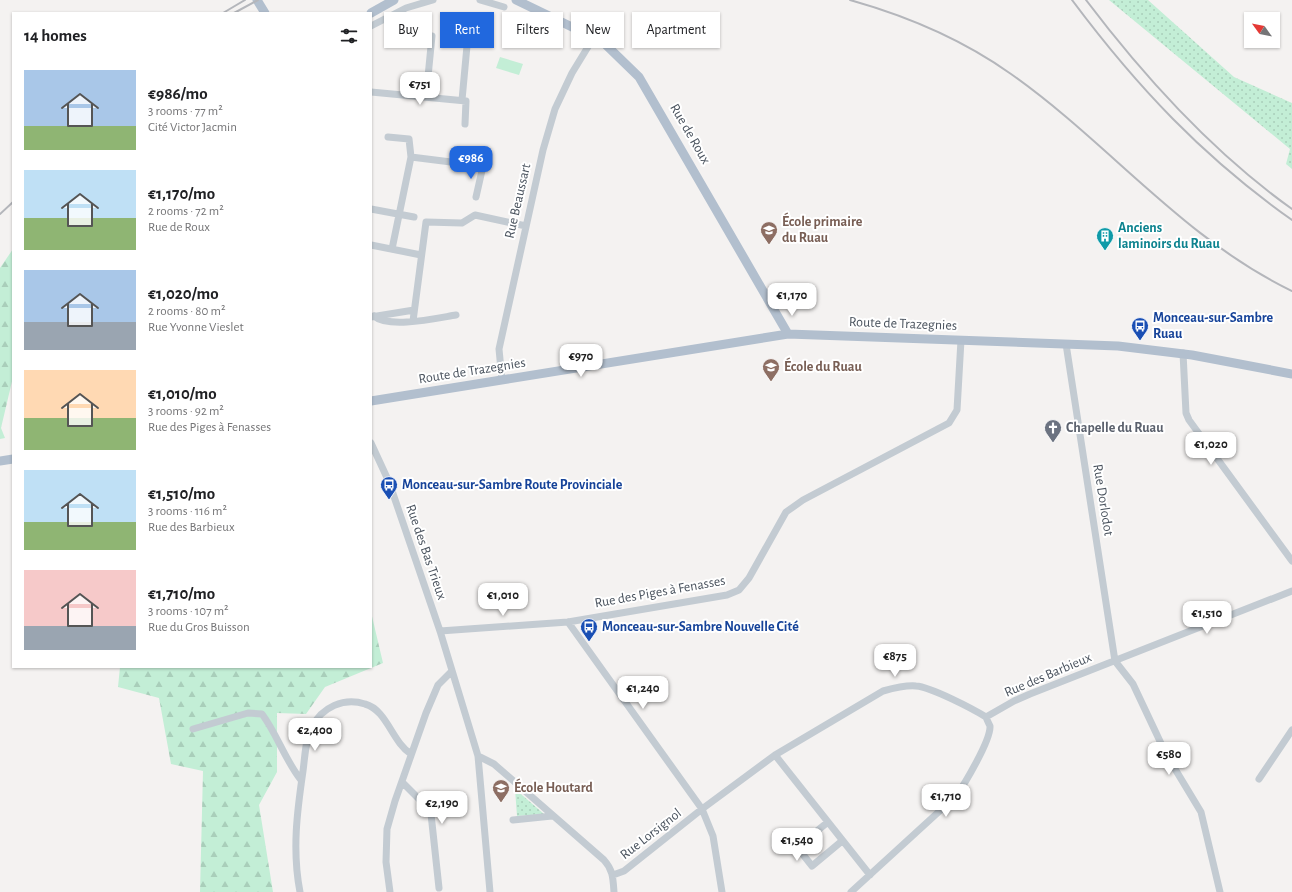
<!DOCTYPE html>
<meta charset="utf-8">
<style>
:root{--surface:#fff;--page:#f2f2f2;--text:#202124;--muted:#757577;--accent:#2168de}
body{margin:0;font-family:"Alegreya Sans",sans-serif;background:var(--page);color:var(--text);height:100vh;display:flex;flex-direction:column;font-size:15px;white-space:nowrap}
*{box-sizing:border-box;margin:0}
p{font-size:13px;color:var(--muted)}
.icon{flex:none;width:22px;height:22px;fill:none;stroke:currentColor;stroke-width:2;stroke-linecap:round;stroke-linejoin:round}
.map{position:relative;flex:1;overflow:hidden}
.drawer{position:absolute;left:12px;top:12px;width:360px;height:656px;display:flex;flex-direction:column;background:var(--surface);border-radius:0px;box-shadow:0 1px 3px #0004}
.drawer>*{flex:none}
.hud{position:absolute;left:384px;top:12px;width:380px;height:36px;display:flex;gap:8px}
.needle{width:26px;rotate:303deg}
.controls{position:absolute;left:1244px;top:12px;display:grid;gap:8px}
.controls a{display:grid;place-items:center;width:36px;height:36px;border-radius:0px;background:var(--surface);box-shadow:0 1px 3px #0004;font-size:20px}
.price{position:absolute;translate:-50% -34px;padding:0 9px;border-radius:8px;background:#fff;color:#222;font-size:13px;line-height:26px;filter:drop-shadow(0 1px 2px #0008)}
.price::after{content:'';position:absolute;left:50%;top:24px;width:12px;height:9px;margin-left:-6px;background:inherit;clip-path:polygon(0 0,100% 0,50% 100%)}
.price.selected{background:var(--accent);color:#fff}
ul{padding:0;list-style:none}
li{display:flex;align-items:center;gap:12px;height:100px;padding:0 12px}
li span{display:grid;place-items:center;flex:none;width:112px;height:80px;border-radius:0px;color:#555}
li>.icon{margin-inline-start:auto}
span .icon{width:48px;height:48px;fill:#fffc;stroke-width:1}
li b{font-size:17px}
h2{display:flex;justify-content:space-between;align-items:center;height:48px;padding:0 12px;font-size:17px}
.tag{padding:0 14px;border-radius:0px;background:var(--surface);box-shadow:0 1px 3px #0004;font-size:14px;line-height:36px}
.tag.selected{background:var(--accent);color:#fff}
.map>svg:first-child{display:block}
.grass{fill:url(#grass-dots)}
.forest{fill:url(#forest-firs)}
.green{fill:#c3eed6}
.lines{fill:none;stroke-linecap:round;stroke-linejoin:round}
.minor{stroke:#c3cbd2;stroke-width:7}
.major{stroke:#b2bfce;stroke-width:9}
.rail{stroke:#b4b6bb;stroke-width:2}
.labels{text-anchor:middle;dominant-baseline:central;stroke-width:4;stroke-linejoin:round;paint-order:stroke}
.street-label{font-size:14px;fill:#4a535e;stroke:#fff}
.education-label{font-size:14px;font-weight:bold;fill:#785e54;stroke:#fff;text-anchor:start}
.culture-label{font-size:14px;font-weight:bold;fill:#0d838f;stroke:#fff;text-anchor:start}
.transit-label{font-size:14px;font-weight:bold;fill:#164399;stroke:#fff;text-anchor:start}
.worship-label{font-size:14px;font-weight:bold;fill:#5b616d;stroke:#fff;text-anchor:start}
</style>
<div class="map">
<svg width="1292" height="892" viewBox="0 0 1292 892">
<defs>
<pattern id="grass-dots" width="8" height="8" patternUnits="userSpaceOnUse"><rect width="8" height="8" fill="#c3eed6"/><path d="M2 2h.1M6 6h.1" fill="none" stroke="#a9ceba" stroke-width="1.8" stroke-linecap="round"/></pattern>
<pattern id="forest-firs" width="22" height="20" patternUnits="userSpaceOnUse"><rect width="22" height="20" fill="#c3eed6"/><path d="M5 1l3.5 6h-7zM16 11l3.5 6h-7z" fill="#a9ceba"/></pattern>
</defs>
<rect width="100%" height="100%" fill="#f4f2f1"/>
<path class="grass" d="M1109,0H1148L1234,77L1292,103V169L1286,164L1290,149Z
M515,789L544,814L517,816Z"/>
<path class="forest" d="M13,249V377L1,428L5,438L0,439V268Z
M371,612L383,663L325,687L306,714L277,713V772L259,805L273,892H200L203,771L171,764L159,698L118,687L120,667H371Z"/>
<path class="green" d="M500,57L523,64L519,75L496,68Z"/>
<g class="lines">
<path class="minor" d="M480,0L504,7
M371,26L406,8L433,0
M371,92L466,101L465,124
M426,97L432,36
M462,100L468,35
M388,137L409,139L411,157
M371,209L414,217
M371,245L421,255
M392,249L411,157L483,166L476,197
M374,316C389,329 437,318 456,315
M371,317L414,310
M413,321L426,222L462,223L475,215L526,226
M1066,344L1115,661L1133,684L1166,754L1201,812L1220,892
M1183,353L1186,413L1189,420L1292,561
M502,380L499,349L543,150L555,109L572,73L594,37
M371,443L389,482L440,631L478,756L490,892
M568,622L702,809L713,836L722,892
M440,631L568,622L727,595L739,590L749,578L786,512L803,500L949,423L957,410L961,340
M193,729L248,713L262,714C277,734 285,760 301,780
M775,755L870,875
M478,756L494,764L604,860C613,870 613,878 614,892
M1259,779L1292,730
M402,782L422,802L431,814L439,888
M513,820L552,816
M828,822L797,847L812,866L842,841
M613,875L624,871L702,809L775,755L883,691C894,688 905,685 916,686C931,687 973,709 986,717L1014,701L1030,694L1292,591
M300,892C292,851 297,812 303,771C305,757 305,740 312,727C322,707 344,697 365,704C387,710 392,742 411,754
M390,892L386,862L387,829L395,801L426,713L438,685L451,672
M851,892L956,796C964,785 991,740 990,726C989,724 987,720 986,717"/>
<path class="major" d="M257,0L265,13
M516,0L603,42L639,77L788,334
M371,13L394,0
M371,401L788,334L1118,346L1192,355L1292,374
M0,461L13,459"/>
<path class="rail" d="M850,0C907,16 962,39 1011,74C1109,143 1182,238 1292,291
M1072,0C1137,87 1203,157 1292,220
M1086,0C1145,78 1212,152 1292,209
M223,13L245,0
M234,13L258,0
M0,214L13,202"/>
</g>
<defs>
<g id="school-pin" transform="scale(0.9)"><path d="M0 17L-7.5 6A9.5 9.5 0 1 1 7.5 6Z" fill="#8d6e63" stroke="#fff"/><path d="M0-5L7-2L0 1L-7-2ZM-4 1L0 2.5L4 1V4Q0 6-4 4Z" fill="#fff"/></g>
<g id="building-pin" transform="scale(0.9)"><path d="M0 17L-7.5 6A9.5 9.5 0 1 1 7.5 6Z" fill="#0f9aa8" stroke="#fff"/><path d="M-4-6H4V6H1V3H-1V6H-4ZM-2.5-4.3h1.7v1.8h-1.7ZM.8-4.3h1.7v1.8H.8ZM-2.5-1h1.7V.8h-1.7ZM.8-1h1.7V.8H.8Z" fill="#fff"/></g>
<g id="bus-pin" transform="scale(0.9)"><path d="M0 17L-7.5 6A9.5 9.5 0 1 1 7.5 6Z" fill="#1a4fb4" stroke="#fff"/><path d="M-5-6H5V4H4V6H2V4H-2V6H-4V4H-5ZM-3.5-4V0h7V-4ZM-3.5 1.2v1.5H-2V1.2ZM2 1.2v1.5H3.5V1.2Z" fill="#fff"/></g>
<g id="church-pin" transform="scale(0.9)"><path d="M0 17L-7.5 6A9.5 9.5 0 1 1 7.5 6Z" fill="#6b7280" stroke="#fff"/><path d="M-1.2-6h2.4v3.5h3.3v2.4h-3.3V6h-2.4V-.1h-3.3v-2.4h3.3Z" fill="#fff"/></g>
</defs>
<g fill-rule="evenodd">
<use href="#school-pin" x="769" y="230"/>
<use href="#building-pin" x="1105" y="236"/>
<use href="#bus-pin" x="1140" y="326"/>
<use href="#school-pin" x="771" y="367"/>
<use href="#church-pin" x="1053" y="428"/>
<use href="#bus-pin" x="389" y="485"/>
<use href="#bus-pin" x="589" y="627"/>
<use href="#school-pin" x="501" y="788"/>
</g>
<g class="labels">
<g class="street-label">
<text transform="translate(690 134) rotate(60)">Rue de Roux</text>
<text transform="translate(518 201) rotate(-77)">Rue Beaussart</text>
<text transform="translate(903 324) rotate(2)">Route de Trazegnies</text>
<text transform="translate(472 371) rotate(-9)">Route de Trazegnies</text>
<text transform="translate(1103 500) rotate(81)">Rue Dorlodot</text>
<text transform="translate(426 552) rotate(71)">Rue des Bas Trieux</text>
<text transform="translate(660 592) rotate(-10)">Rue des Piges à Fenasses</text>
<text transform="translate(1048 675) rotate(-23)">Rue des Barbieux</text>
<text transform="translate(651 834) rotate(-38)">Rue Lorsignol</text>
</g>
<g class="education-label">
<text x="782" y="222">École primaire<tspan x="782" dy="16">du Ruau</tspan></text>
<text x="784" y="367">École du Ruau</text>
<text x="514" y="788">École Houtard</text>
</g>
<g class="culture-label">
<text x="1118" y="228">Anciens<tspan x="1118" dy="16">laminoirs du Ruau</tspan></text>
</g>
<g class="transit-label">
<text x="1153" y="318">Monceau-sur-Sambre<tspan x="1153" dy="16">Ruau</tspan></text>
<text x="402" y="485">Monceau-sur-Sambre Route Provinciale</text>
<text x="602" y="627">Monceau-sur-Sambre Nouvelle Cité</text>
</g>
<g class="worship-label">
<text x="1066" y="428">Chapelle du Ruau</text>
</g>
</g>
</svg>
<div class="controls">
<a><svg class="needle" viewBox="-14 -14 28 28"><path d="M0-13l5 13h-10z" fill="#e53935"/><path d="M0 13l5-13h-10z" fill="#757577"/></svg></a>
</div>
<b class="price" style="left:420px;top:106px">€751</b>
<b class="price selected" style="left:471px;top:180px">€986</b>
<b class="price" style="left:792px;top:317px">€1,170</b>
<b class="price" style="left:581px;top:378px">€970</b>
<b class="price" style="left:1211px;top:466px">€1,020</b>
<b class="price" style="left:503px;top:617px">€1,010</b>
<b class="price" style="left:1207px;top:635px">€1,510</b>
<b class="price" style="left:895px;top:678px">€875</b>
<b class="price" style="left:643px;top:710px">€1,240</b>
<b class="price" style="left:315px;top:752px">€2,400</b>
<b class="price" style="left:1169px;top:776px">€580</b>
<b class="price" style="left:946px;top:818px">€1,710</b>
<b class="price" style="left:442px;top:825px">€2,190</b>
<b class="price" style="left:797px;top:862px">€1,540</b>
<div class="hud">
<a class="tag">Buy</a>
<a class="tag selected">Rent</a>
<a class="tag">Filters</a>
<a class="tag">New</a>
<a class="tag">Apartment</a>
</div>
<section class="drawer">
<h2>14 homes<svg class="icon" aria-label="filters" viewBox="0 0 24 24"><path d="M4 7h16M4 17h16"/><circle cx="9" cy="7" r="2"/><circle cx="15" cy="17" r="2"/></svg></h2>
<ul>
<li><span style="background:linear-gradient(#a9c7e8 70%,#8fb573 0)"><svg class="icon" aria-label="home" viewBox="0 0 24 24"><path d="M3 11l9-7 9 7M6 9v11h12V9"/></svg></span><div><b>€986/mo</b><p>3 rooms · 77 m²</p><p>Cité Victor Jacmin</p></div></li>
<li><span style="background:linear-gradient(#bfe0f5 60%,#8fb573 0)"><svg class="icon" aria-label="home" viewBox="0 0 24 24"><path d="M3 11l9-7 9 7M6 9v11h12V9"/></svg></span><div><b>€1,170/mo</b><p>2 rooms · 72 m²</p><p>Rue de Roux</p></div></li>
<li><span style="background:linear-gradient(#a9c7e8 65%,#9aa5b1 0)"><svg class="icon" aria-label="home" viewBox="0 0 24 24"><path d="M3 11l9-7 9 7M6 9v11h12V9"/></svg></span><div><b>€1,020/mo</b><p>2 rooms · 80 m²</p><p>Rue Yvonne Vieslet</p></div></li>
<li><span style="background:linear-gradient(#ffd9b3 60%,#8fb573 0)"><svg class="icon" aria-label="home" viewBox="0 0 24 24"><path d="M3 11l9-7 9 7M6 9v11h12V9"/></svg></span><div><b>€1,010/mo</b><p>3 rooms · 92 m²</p><p>Rue des Piges à Fenasses</p></div></li>
<li><span style="background:linear-gradient(#bfe0f5 65%,#8fb573 0)"><svg class="icon" aria-label="home" viewBox="0 0 24 24"><path d="M3 11l9-7 9 7M6 9v11h12V9"/></svg></span><div><b>€1,510/mo</b><p>3 rooms · 116 m²</p><p>Rue des Barbieux</p></div></li>
<li><span style="background:linear-gradient(#f6c9c9 70%,#9aa5b1 0)"><svg class="icon" aria-label="home" viewBox="0 0 24 24"><path d="M3 11l9-7 9 7M6 9v11h12V9"/></svg></span><div><b>€1,710/mo</b><p>3 rooms · 107 m²</p><p>Rue du Gros Buisson</p></div></li>
</ul>
</section>
</div>
